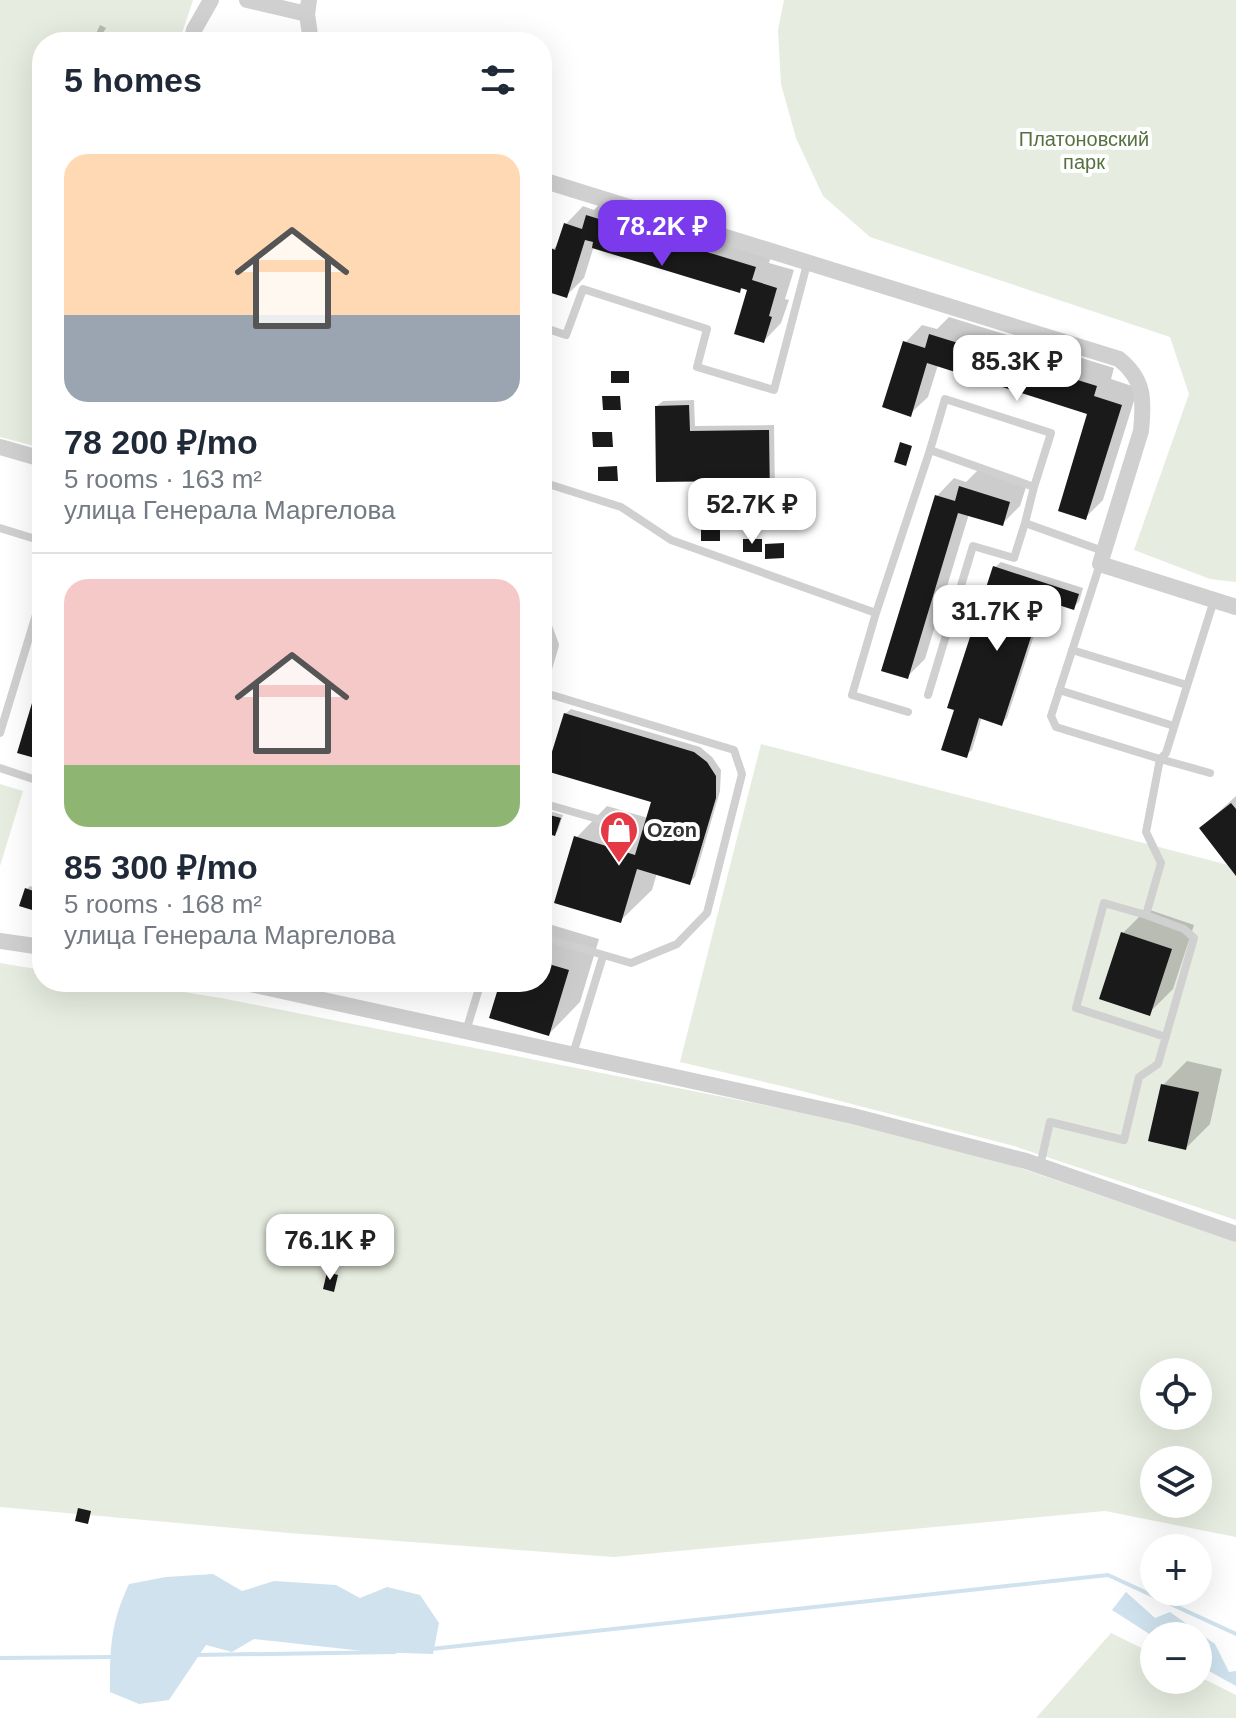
<!DOCTYPE html>
<meta charset="utf-8">
<style>
:root{--surface:#fff;--page:#f6f6f7;--text:#1f2937;--muted:#747a83;--line:#e0e1e3;--accent:#7c3aed}
body{margin:0;font-family:Arial,sans-serif;background:var(--page);color:var(--text);height:100vh;display:flex;flex-direction:column;font-size:30px;white-space:nowrap}
*{box-sizing:border-box;margin:0}
p{font-size:26px;color:var(--muted)}
.icon{flex:none;width:44px;height:44px;fill:none;stroke:currentColor;stroke-width:2;stroke-linecap:round;stroke-linejoin:round}
.map{position:relative;flex:1;overflow:hidden}
.drawer{position:absolute;left:32px;top:32px;width:520px;height:960px;display:flex;flex-direction:column;background:var(--surface);border-radius:32px;box-shadow:0 8px 32px #0002}
.drawer>*{flex:none}
.buttons{position:absolute;left:1140px;top:1358px;display:grid;gap:16px}
.buttons a{display:grid;place-items:center;width:72px;height:72px;border-radius:50%;background:var(--surface);box-shadow:0 8px 32px #0002;font-size:40px}
.price{position:absolute;translate:-50% -68px;padding:0 18px;border-radius:16px;background:#fff;color:#222;font-size:26px;line-height:52px;filter:drop-shadow(0 2px 4px #0008)}
.price::after{content:'';position:absolute;left:50%;top:48px;width:24px;height:18px;margin-left:-12px;background:inherit;clip-path:polygon(0 0,100% 0,50% 100%)}
.price.current{background:var(--accent);color:#fff}
ul{padding:0;list-style:none}
li{display:grid;align-content:center;gap:16px;height:424px;padding:0 32px}
li+li{border-top:2px solid var(--line)}
li span{display:grid;place-items:center;height:248px;border-radius:24px;color:#555}
li>.icon{margin-inline-start:auto}
span .icon{width:144px;height:144px;fill:#fffc;stroke-width:1}
li b{font-size:34px}
h2{display:flex;justify-content:space-between;align-items:center;height:96px;padding:0 32px;font-size:34px}
.map>svg:first-child{display:block}
.green{fill:#e6ecdf;fill-rule:evenodd}
.water{fill:#cfe2ee}
.shadow{fill:#0003}
.lines{fill:none;stroke-linecap:round;stroke-linejoin:round}
.stream{stroke:#cfe2ee;stroke-width:4}
.building{fill:#1a1a1a}
.lane{stroke:#d0d0d0;stroke-width:8}
.street{stroke:#d0d0d0;stroke-width:16}
.labels{text-anchor:middle;dominant-baseline:central;stroke-width:8;stroke-linejoin:round;paint-order:stroke}
.park-label{font-size:20px;fill:#56703f;stroke:#fff}
.poi-label{font-size:20px;font-weight:bold;fill:#333;stroke:#fff;text-anchor:start}
</style>
<div class="map">
<svg width="1236" height="1718" viewBox="0 0 1236 1718">
<rect width="100%" height="100%" fill="#fff"/>
<path class="green" d="M0,0H193L179,42H42V448L0,437Z
M784,0H1236V582L1210,579L1134,550L1189,394L1170,337L870,237L823,196L796,138L781,84L778,30Z
M761,744L1236,867V1220L1014,1146L790,1088L680,1062Z
M0,784L23,791L0,866Z
M0,963L42,970V982H121L221,998L850,1122L1009,1164L1236,1242V1537L1105,1511L614,1557L289,1533L0,1507ZM1154,1372H1198V1416H1154ZM1154,1460H1198V1504H1154Z
M1111,1633L1154,1654V1680H1198V1676L1236,1695V1718H1036Z"/>
<path class="water" d="M213,1574L242,1591L274,1581L336,1585L360,1598L387,1587L420,1595L439,1623L433,1654L372,1652L254,1639L232,1652L206,1645L169,1700L139,1704L110,1692C110,1650 110,1624 129,1584L166,1577Z
M1126,1592L1155,1618L1170,1612L1215,1644L1229,1672L1236,1671V1686L1198,1665V1636L1154,1637L1112,1610Z"/>
<path class="shadow" d="M100,25L106,28L100,38L95,36Z
M606,198L773,250L769,263L794,270L785,299L789,300L781,323L764,341L750,289L744,287L739,291L594,246L584,278L566,296L542,288L553,249L560,243L566,224L583,206L594,210Z
M949,317L1114,368L1111,379L1138,388L1103,500L1085,518L1090,412L938,365L928,397L910,414L905,343L922,325L937,329Z
M694,400L695,426L774,425L775,493L769,498L657,406L663,401Z
M978,470L1027,484L1020,506L1002,524L969,514L925,659L907,677L937,496L954,478L966,482Z
M1001,562L1083,588L1079,602L1073,607L1046,599L1007,718L1002,723L982,717L972,750L966,755L995,567Z
M571,709L700,747L712,757L721,770L720,791L695,877L689,883L657,873L652,890L620,921L576,838L607,806L648,818L653,801L565,714Z
M1236,796V872L1201,828Z
M546,810L563,815L558,830L555,834L542,830V816Z
M30,886L42,890V911L26,890Z
M1147,909L1194,925L1173,989L1149,1013L1123,933Z
M542,922L599,939L580,1002L549,1034L502,982H542Z
M1187,1061L1222,1069L1210,1124L1186,1148L1163,1085Z"/>
<g class="lines">
<path class="stream" d="M431,1649L1108,1575L1236,1634
M196,1655L395,1652
M0,1658L115,1657"/>
</g>
<path class="building" d="M586,215L756,267L752,280L777,288L769,316L772,317L764,343L734,334L747,290L741,288L740,293L592,248L593,242L585,240L567,298L542,290V279L551,248L555,250L564,223L582,229Z
M929,334L1097,386L1094,396L1122,405L1086,520L1058,511L1087,414L927,363L911,417L882,407L903,341L925,348Z
M611,371H629V383H611Z
M602,396H620L621,410H603Z
M689,405L690,431L769,430L770,500L741,501V481L656,482L655,406Z
M592,432H612L613,447H593Z
M900,442L912,446L906,466L894,462Z
M617,466L618,481H598V467Z
M959,486L1010,502L1003,526L958,513L908,679L881,671L935,495L955,501Z
M720,528V541H701V529Z
M743,539H762V552H743Z
M784,543V558L765,559V544Z
M993,566L1079,594L1074,610L1043,600L1002,726L979,718L967,758L941,750L954,710L947,708Z
M41,673H42V760L17,753Z
M564,713L694,752L707,762L716,776V798L690,885L637,869L621,923L554,903L574,836L635,855L651,802L546,771Z
M1231,803L1236,809V876L1199,828Z
M542,813L561,818L555,836L542,832Z
M25,888L42,894V913L19,906Z
M1121,932L1172,949L1150,1016L1099,999Z
M542,962L569,970L549,1036L489,1018L500,982H542Z
M1161,1084L1199,1092L1186,1150L1148,1141Z
M327,1272L338,1275L334,1292L323,1289Z
M78,1508L91,1511L88,1524L75,1521Z"/>
<g class="lines">
<path class="lane" d="M542,327L566,335L583,289L707,329L697,367L774,390L807,264
M930,450L945,399L1051,433L1034,487
M542,482L621,507L671,540L876,613L930,450L1034,487L1025,523L1103,551
M0,528L42,541
M1100,564L1051,716L1056,727L1160,759L1166,753L1214,600
M542,610L555,645L542,689
M876,613L852,695L908,712
M1072,650L1187,685
M1059,690L1174,726
M542,692L734,750L742,774L707,913L677,944L631,963L542,937
M928,695L973,546L1014,558L1025,523
M0,733L42,595
M0,768L42,782
M542,803L622,826
M1146,915L1104,903L1076,1008L1166,1037
M466,1031L481,982
M573,1054L603,956
M1040,1166L1050,1122L1124,1140L1139,1077L1158,1064L1194,938L1184,929L1146,915L1161,863L1146,832L1160,759L1210,773"/>
<path class="street" d="M247,0L307,14
M309,0L307,14L311,42
M191,42L194,30L211,0
M542,180L1119,359C1145,380 1144,400 1141,431L1100,564L1236,607
M0,447L42,459
M0,941L42,947
M241,982L853,1116L1026,1161L1236,1234"/>
</g>
<defs>
<g id="shop-pin" transform="scale(2)"><path d="M0 17L-7.5 6A9.5 9.5 0 1 1 7.5 6Z" fill="#e63946" stroke="#fff"/><path d="M-5-2.5h2.3a2.7 3.5 0 0 1 5.4 0H5L5.5 6h-11ZM-1.5-2.5h3a1.5 2.3 0 0 0-3 0Z" fill="#fff"/></g>
</defs>
<g fill-rule="evenodd">
<use href="#shop-pin" x="619" y="830"/>
</g>
<g class="labels">
<g class="park-label">
<text x="1084" y="139">Платоновский<tspan x="1084" dy="23">парк</tspan></text>
</g>
<g class="poi-label">
<text x="647" y="830">Ozon</text>
</g>
</g>
</svg>
<div class="buttons">
<a><svg class="icon" aria-label="locate" viewBox="0 0 24 24"><circle cx="12" cy="12" r="6"/><path d="M12 2v4M12 18v4M2 12h4M18 12h4"/></svg></a>
<a><svg class="icon" aria-label="layers" viewBox="0 0 24 24"><path d="M12 4l9 5-9 5-9-5zM3 14l9 5 9-5"/></svg></a>
<a>+</a>
<a>−</a>
</div>
<b class="price current" style="left:662px;top:268px">78.2K ₽</b>
<b class="price" style="left:1017px;top:403px">85.3K ₽</b>
<b class="price" style="left:752px;top:546px">52.7K ₽</b>
<b class="price" style="left:997px;top:653px">31.7K ₽</b>
<b class="price" style="left:330px;top:1282px">76.1K ₽</b>
<section class="drawer">
<h2>5 homes<svg class="icon" aria-label="filters" viewBox="0 0 24 24"><path d="M4 7h16M4 17h16"/><circle cx="9" cy="7" r="2"/><circle cx="15" cy="17" r="2"/></svg></h2>
<ul>
<li><span style="background:linear-gradient(#ffd9b3 65%,#9aa5b1 0)"><svg class="icon" aria-label="home" viewBox="0 0 24 24"><path d="M3 11l9-7 9 7M6 9v11h12V9"/></svg></span><div><b>78 200 ₽/mo</b><p>5 rooms · 163 m²</p><p>улица Генерала Маргелова</p></div></li>
<li><span style="background:linear-gradient(#f6c9c9 75%,#8fb573 0)"><svg class="icon" aria-label="home" viewBox="0 0 24 24"><path d="M3 11l9-7 9 7M6 9v11h12V9"/></svg></span><div><b>85 300 ₽/mo</b><p>5 rooms · 168 m²</p><p>улица Генерала Маргелова</p></div></li>
</ul>
</section>
</div>
